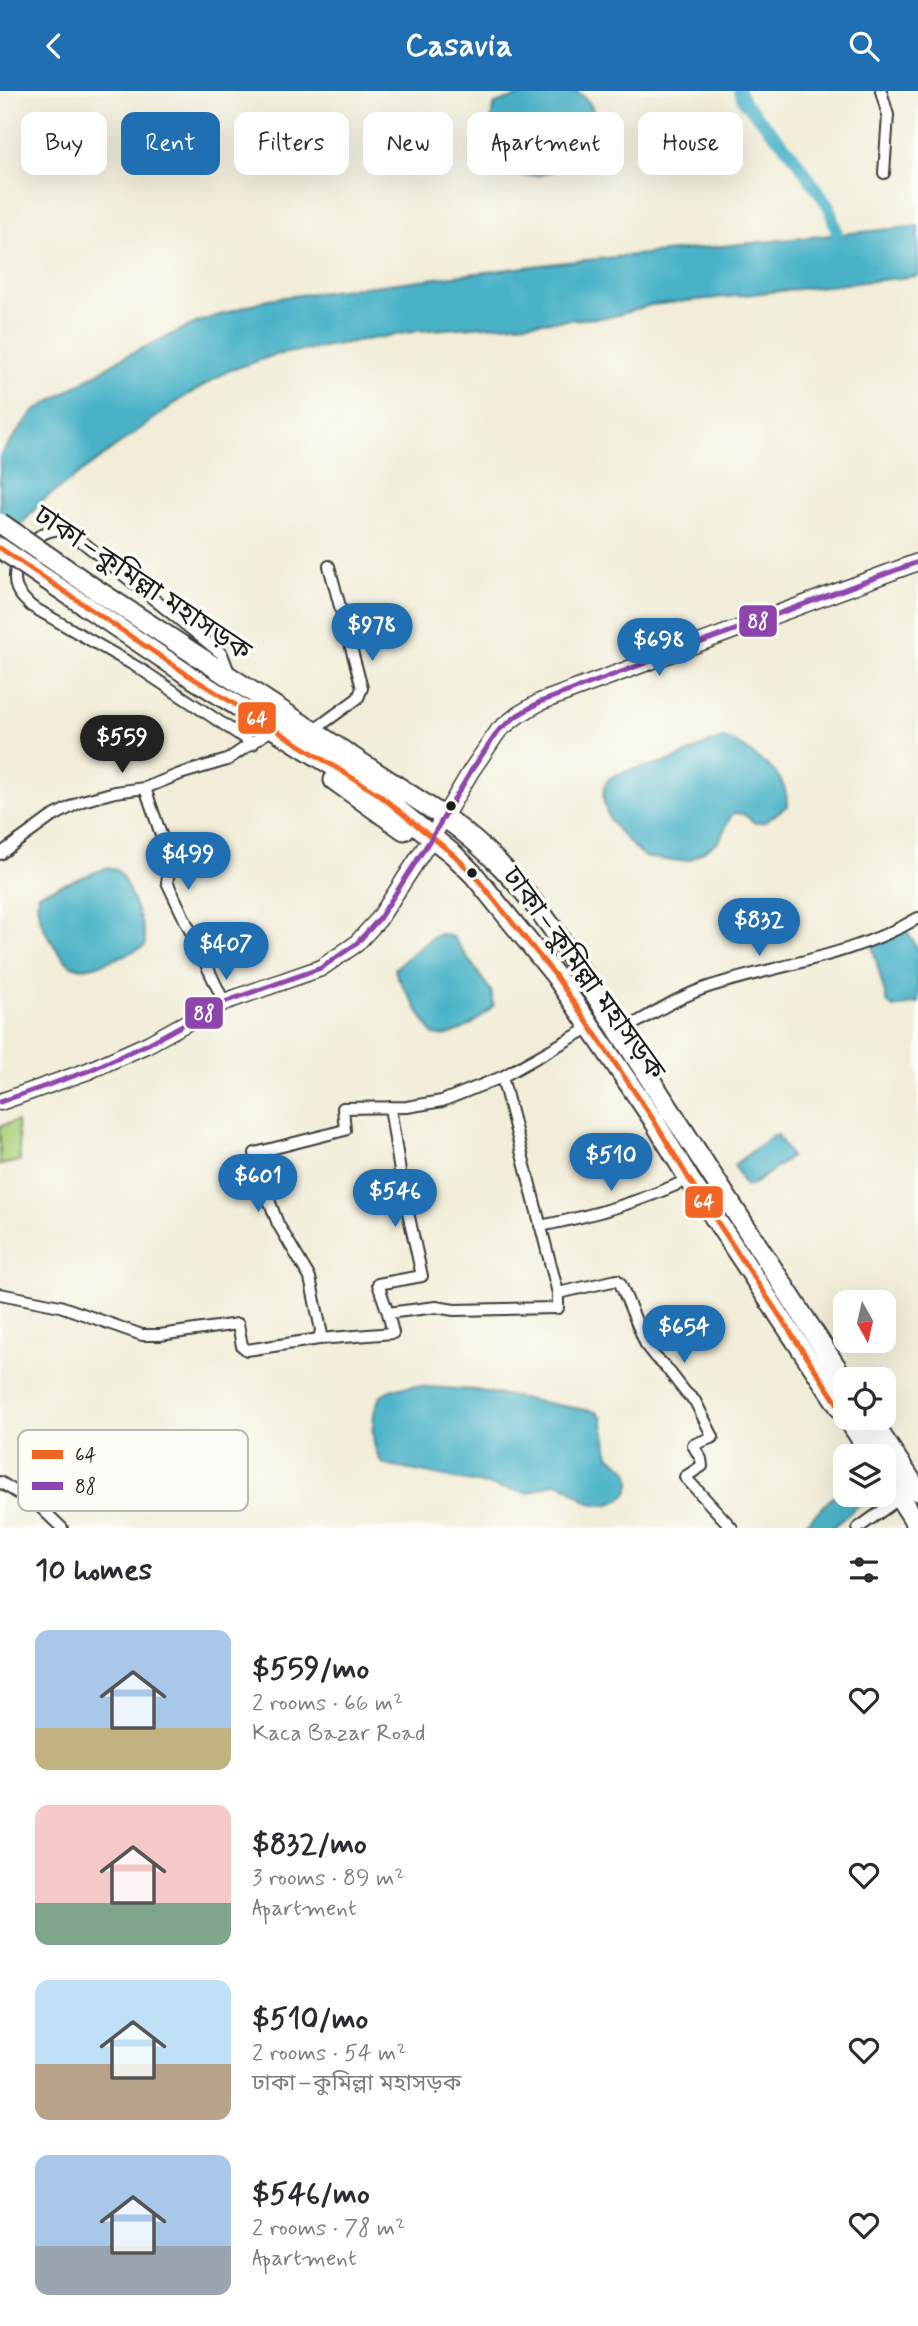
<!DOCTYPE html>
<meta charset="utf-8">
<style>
:root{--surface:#fff;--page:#f7f7f7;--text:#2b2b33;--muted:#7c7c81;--accent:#1f6fb2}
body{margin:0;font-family:Mynerve,"Noto Sans Bengali",sans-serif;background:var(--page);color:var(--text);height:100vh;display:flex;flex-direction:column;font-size:26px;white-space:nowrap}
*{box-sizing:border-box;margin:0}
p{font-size:23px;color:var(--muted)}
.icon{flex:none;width:38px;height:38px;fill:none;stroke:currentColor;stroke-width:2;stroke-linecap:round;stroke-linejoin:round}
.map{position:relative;height:1437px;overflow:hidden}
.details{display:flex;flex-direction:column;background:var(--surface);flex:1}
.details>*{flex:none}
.hud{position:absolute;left:21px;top:21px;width:877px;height:63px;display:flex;gap:14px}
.needle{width:46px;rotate:172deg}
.controls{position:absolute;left:833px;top:1199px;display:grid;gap:14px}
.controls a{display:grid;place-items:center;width:63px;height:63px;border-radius:14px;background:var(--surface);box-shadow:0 7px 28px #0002;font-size:35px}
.price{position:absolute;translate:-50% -60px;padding:0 16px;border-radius:24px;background:var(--accent);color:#fff;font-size:23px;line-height:46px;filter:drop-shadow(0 2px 4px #0008)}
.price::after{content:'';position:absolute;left:50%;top:42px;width:21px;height:16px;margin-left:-10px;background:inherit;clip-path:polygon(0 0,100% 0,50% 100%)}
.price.current{background:#222;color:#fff}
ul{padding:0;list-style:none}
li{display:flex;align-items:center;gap:21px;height:175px;padding:0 35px}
li span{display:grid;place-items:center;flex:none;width:196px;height:140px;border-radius:14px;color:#555}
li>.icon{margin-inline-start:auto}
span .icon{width:84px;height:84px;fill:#fffc;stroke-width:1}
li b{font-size:30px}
h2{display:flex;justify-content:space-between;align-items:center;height:84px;padding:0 35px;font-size:30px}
.pill{padding:0 24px;border-radius:14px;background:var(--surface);box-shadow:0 7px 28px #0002;font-size:24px;line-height:63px}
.pill.current{background:var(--accent);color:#fff}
header{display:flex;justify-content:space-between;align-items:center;height:91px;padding:0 35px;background:var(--accent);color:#fff;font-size:32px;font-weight:800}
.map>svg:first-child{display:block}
.green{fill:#acd17b;stroke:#64764c;stroke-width:2}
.water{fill:#49b2c7;stroke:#326772;stroke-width:2}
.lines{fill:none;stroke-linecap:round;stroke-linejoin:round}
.canal{stroke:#49b2c7;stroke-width:12}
.minor-casing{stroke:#3c3b38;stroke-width:14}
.secondary-casing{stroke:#3c3b38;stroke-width:19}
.trunk-casing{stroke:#3c3b38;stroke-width:23}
.minor{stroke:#fff;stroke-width:10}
.secondary{stroke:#fff;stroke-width:16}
.trunk{stroke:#fff;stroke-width:19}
.trunk-bridge-casing{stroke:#3c3b38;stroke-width:23;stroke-linecap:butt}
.trunk-bridge{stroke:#fff;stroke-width:19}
.bus-1-casing{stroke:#fdfcf7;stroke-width:10}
.bus-2-casing{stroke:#fdfcf7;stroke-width:10}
.bus-1{stroke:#f26522;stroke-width:5}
.bus-2{stroke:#8e44ad;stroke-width:5}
.bus-dot{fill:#1c1c1c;stroke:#fdfcf7;stroke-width:2.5}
.labels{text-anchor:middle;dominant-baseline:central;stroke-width:7;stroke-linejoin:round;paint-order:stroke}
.street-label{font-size:28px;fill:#1c1c1c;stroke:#fdfcf7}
.key{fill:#fdfcf7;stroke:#bab9b5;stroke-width:2}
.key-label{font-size:19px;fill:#1c1c1c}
.line-badge{stroke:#fdfcf7;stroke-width:2.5}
.badge-label{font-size:19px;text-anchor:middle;font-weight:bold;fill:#fff}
</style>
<header><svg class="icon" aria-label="back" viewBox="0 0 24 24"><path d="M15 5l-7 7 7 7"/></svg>Casavia<svg class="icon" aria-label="search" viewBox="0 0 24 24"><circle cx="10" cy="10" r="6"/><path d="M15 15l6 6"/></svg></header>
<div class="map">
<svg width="918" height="1437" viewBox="0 0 918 1437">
<rect width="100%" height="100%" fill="#fdfcf7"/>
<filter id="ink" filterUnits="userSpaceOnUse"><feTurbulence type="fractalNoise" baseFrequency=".0143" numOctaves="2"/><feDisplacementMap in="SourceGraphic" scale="14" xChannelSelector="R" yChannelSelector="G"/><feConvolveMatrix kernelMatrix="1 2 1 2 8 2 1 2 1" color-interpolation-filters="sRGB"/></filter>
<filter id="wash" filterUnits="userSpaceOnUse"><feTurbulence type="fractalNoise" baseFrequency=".00686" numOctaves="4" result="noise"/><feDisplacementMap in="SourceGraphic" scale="28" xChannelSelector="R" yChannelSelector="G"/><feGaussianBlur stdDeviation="1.57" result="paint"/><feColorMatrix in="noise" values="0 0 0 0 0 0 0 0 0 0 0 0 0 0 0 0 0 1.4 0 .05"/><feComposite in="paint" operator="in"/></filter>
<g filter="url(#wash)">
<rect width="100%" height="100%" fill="#f1edd8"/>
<path class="green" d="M17,1030L20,1070L0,1074V1035Z"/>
<path class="water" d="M533,0H575C596,9 599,37 601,57L579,63L569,74L539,85H510C496,66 485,36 495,13Z
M918,135V185L651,214L611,226L418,240L275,264L228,280L181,308L42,410L0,458V364L33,321L124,266L198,231L268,208L557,172Z
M723,647C735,649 742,656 752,663C772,677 788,688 787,715L765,731L755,732L743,723L734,722L731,725L719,750L690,769L673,770L644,766C634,755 618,743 611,730C603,716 597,691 616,684C632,677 652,675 669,670C688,664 704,652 723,647Z
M106,777L117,779L122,785C130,801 147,839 145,855C128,862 87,883 72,875C62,869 54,854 48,845C41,832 35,818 38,803Z
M907,841L918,858V912L893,917L887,911L872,854L898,842Z
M442,843L453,846L491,900L494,914C480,929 454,949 433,944L397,885L395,877L435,844Z
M773,1044H778L791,1066L751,1095H745L734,1074Z
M414,1295L475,1299L597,1321L602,1327L609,1364C618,1372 629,1375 630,1388C632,1409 607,1418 590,1412C579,1408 568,1393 558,1392C547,1392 538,1401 527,1402L385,1374C369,1362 369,1317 383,1303C391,1296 404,1297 414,1295Z
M845,1394V1404H871L832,1437H801Z"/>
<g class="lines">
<path class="canal" d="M739,0L745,12L793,64L829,116L842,159"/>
</g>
</g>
<g filter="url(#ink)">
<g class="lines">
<g class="minor-casing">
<path id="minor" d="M881,0L888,24L884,82
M230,584L222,563L70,441C41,428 6,471 17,498C20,505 26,510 31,515L142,579L253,653
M314,639L358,607L362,597L329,475
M145,697L171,773L167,791L224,911
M0,763L50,727L82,710L115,701L145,697L180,683L227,669L265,643
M620,941C649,925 679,905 711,895C779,874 855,864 918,827
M540,1135C592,1125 641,1111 689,1088
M558,1202L617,1189L620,1192L647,1256L655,1266L665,1275L686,1302L695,1310L713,1346L693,1354L701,1368L702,1375L685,1386L732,1437
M0,1203L60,1215L142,1244H160L238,1233L242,1255L247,1259L319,1248L321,1239L310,1187L278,1133L263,1093L255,1062L345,1039L343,1017L407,1016L442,1010L502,986L582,941
M388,1222L378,1193L422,1185L402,1094L390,1016
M319,1248L393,1242L388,1222L436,1216L454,1219L558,1217V1202L502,986
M0,1391L40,1416L62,1437
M858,1437L900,1407"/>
</g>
<g class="secondary-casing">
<path id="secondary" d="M0,1011L88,980L148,953L224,911L321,877L356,853L379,828L432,746L471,680L499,639L518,624L540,611L918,471"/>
</g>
<g class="trunk-casing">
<path id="trunk" d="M95,498L444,726C489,758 521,794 553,838L845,1290
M84,514L188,584L378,703L454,764L474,784L555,884L653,1028L689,1088L845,1324
M334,689L404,739
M847,1326L872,1365
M869,1326L918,1400
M884,1382L918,1435"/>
</g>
<use href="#minor" class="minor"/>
<use href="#secondary" class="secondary"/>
<use href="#trunk" class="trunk"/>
<g class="trunk-bridge-casing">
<path id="trunk-bridge" d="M0,432L95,498
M0,457L84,514"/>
</g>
<use href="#trunk-bridge" class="trunk-bridge"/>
<g class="bus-1-casing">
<path id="bus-1" d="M0,457L188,584L378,703L454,764L474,784L555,884L653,1028L689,1088L845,1324"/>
</g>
<g class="bus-2-casing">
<path id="bus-2" d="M0,1011L88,980L148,953L224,911L321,877L356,853L379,828L432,746L471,680L499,639L518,624L540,611L918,471"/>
</g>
<use href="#bus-1" class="bus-1"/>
<use href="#bus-2" class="bus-2"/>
</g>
</g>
<g class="bus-dot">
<circle cx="451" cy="715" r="6"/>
<circle cx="472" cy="782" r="6"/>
</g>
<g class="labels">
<g class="street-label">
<text transform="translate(142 493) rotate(34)">ঢাকা–কুমিল্লা মহাসড়ক</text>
<text transform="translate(583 883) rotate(54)">ঢাকা–কুমিল্লা মহাসড়ক</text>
</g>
</g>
<rect x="18" y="1339" width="230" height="81" rx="10" class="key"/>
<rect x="32" y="1359" width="31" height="9" fill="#f26522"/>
<rect x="32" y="1391" width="31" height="8" fill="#8e44ad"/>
<g class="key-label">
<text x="75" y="1370">64</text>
<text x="75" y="1402">88</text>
</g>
<g class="line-badge">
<rect x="738" y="513" width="40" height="34" rx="7" fill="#8e44ad"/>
<rect x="237" y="610" width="40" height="34" rx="7" fill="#f26522"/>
<rect x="184" y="905" width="40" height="34" rx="7" fill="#8e44ad"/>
<rect x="684" y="1094" width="40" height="34" rx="7" fill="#f26522"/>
</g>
<g class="badge-label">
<text x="758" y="537">88</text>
<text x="257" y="634">64</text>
<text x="204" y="929">88</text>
<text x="704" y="1117">64</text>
</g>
</svg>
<div class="controls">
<a><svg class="needle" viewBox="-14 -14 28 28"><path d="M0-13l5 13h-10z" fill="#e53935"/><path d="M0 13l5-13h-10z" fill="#7c7c81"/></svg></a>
<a><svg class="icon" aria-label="locate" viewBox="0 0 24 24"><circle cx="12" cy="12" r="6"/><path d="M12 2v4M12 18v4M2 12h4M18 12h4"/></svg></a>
<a><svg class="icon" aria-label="layers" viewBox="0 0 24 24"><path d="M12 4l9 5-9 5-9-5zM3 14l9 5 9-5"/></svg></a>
</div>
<b class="price" style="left:372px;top:572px">$978</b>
<b class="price" style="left:659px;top:587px">$698</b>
<b class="price current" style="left:122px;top:684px">$559</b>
<b class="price" style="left:188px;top:801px">$499</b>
<b class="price" style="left:759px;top:867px">$832</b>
<b class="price" style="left:226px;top:891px">$407</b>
<b class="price" style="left:611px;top:1102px">$510</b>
<b class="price" style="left:258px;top:1123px">$601</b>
<b class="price" style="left:395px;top:1138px">$546</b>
<b class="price" style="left:684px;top:1274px">$654</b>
<div class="hud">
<a class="pill">Buy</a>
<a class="pill current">Rent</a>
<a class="pill">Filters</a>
<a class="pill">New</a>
<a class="pill">Apartment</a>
<a class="pill">House</a>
</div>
</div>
<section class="details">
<h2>10 homes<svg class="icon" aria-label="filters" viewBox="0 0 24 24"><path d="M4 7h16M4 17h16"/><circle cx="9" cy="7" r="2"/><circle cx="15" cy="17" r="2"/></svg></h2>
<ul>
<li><span style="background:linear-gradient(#a9c7e8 70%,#c2b280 0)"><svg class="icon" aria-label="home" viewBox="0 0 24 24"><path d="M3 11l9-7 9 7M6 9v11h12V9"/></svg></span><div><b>$559/mo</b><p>2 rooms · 66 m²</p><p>Kaca Bazar Road</p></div><svg class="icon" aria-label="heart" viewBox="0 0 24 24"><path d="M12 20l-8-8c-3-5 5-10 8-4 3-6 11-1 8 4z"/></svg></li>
<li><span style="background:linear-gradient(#f6c9c9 70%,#7fa58c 0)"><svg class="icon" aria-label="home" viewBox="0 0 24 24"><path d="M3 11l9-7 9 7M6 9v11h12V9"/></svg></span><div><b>$832/mo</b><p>3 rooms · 89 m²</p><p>Apartment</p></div><svg class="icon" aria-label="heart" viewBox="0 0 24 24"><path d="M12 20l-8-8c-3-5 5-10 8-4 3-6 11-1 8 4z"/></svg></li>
<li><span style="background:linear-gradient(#bfe0f5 60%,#b9a48a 0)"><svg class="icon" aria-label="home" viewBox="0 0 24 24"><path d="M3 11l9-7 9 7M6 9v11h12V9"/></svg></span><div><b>$510/mo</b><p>2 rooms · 54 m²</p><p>ঢাকা–কুমিল্লা মহাসড়ক</p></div><svg class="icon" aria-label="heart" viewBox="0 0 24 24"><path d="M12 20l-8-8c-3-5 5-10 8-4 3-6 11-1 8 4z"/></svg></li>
<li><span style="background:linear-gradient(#a9c7e8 65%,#9aa5b1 0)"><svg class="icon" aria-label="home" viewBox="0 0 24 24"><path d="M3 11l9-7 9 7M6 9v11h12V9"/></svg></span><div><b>$546/mo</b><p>2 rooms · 78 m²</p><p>Apartment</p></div><svg class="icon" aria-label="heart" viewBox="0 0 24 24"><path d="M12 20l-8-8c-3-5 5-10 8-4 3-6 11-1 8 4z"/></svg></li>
</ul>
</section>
